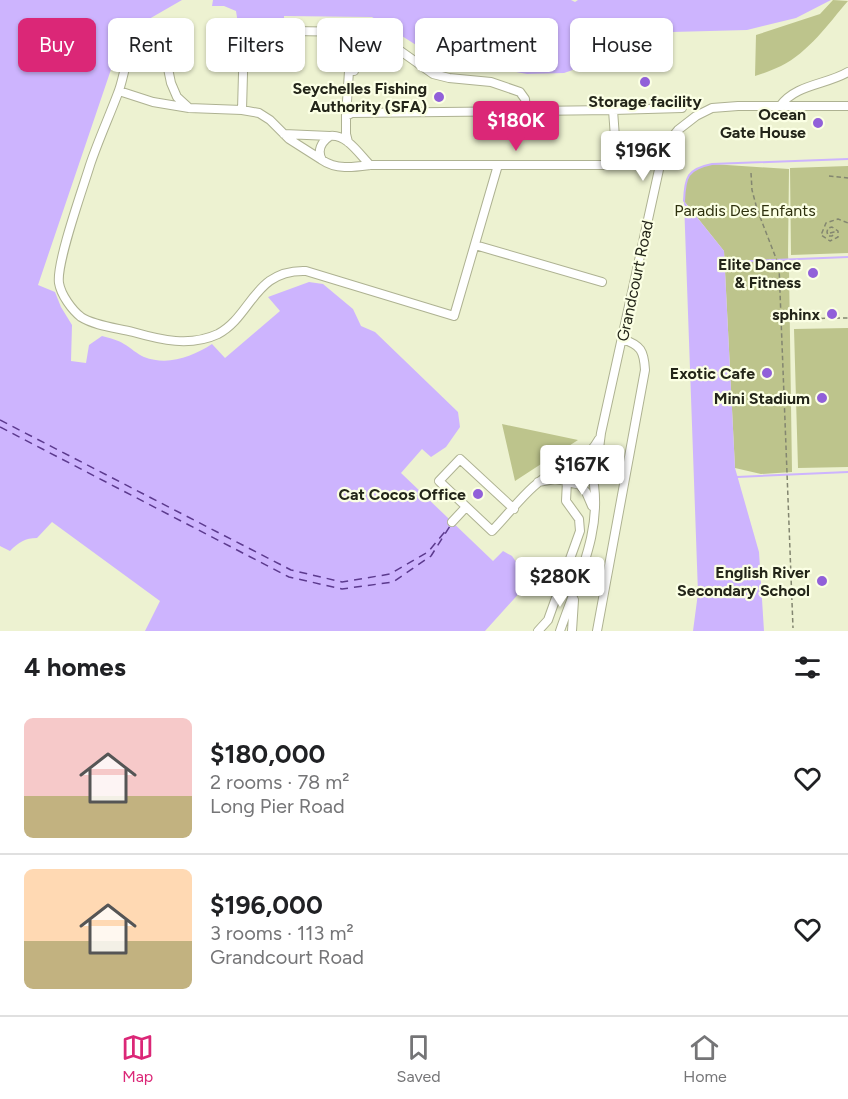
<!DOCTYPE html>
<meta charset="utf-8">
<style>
:root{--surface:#fff;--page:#f6f6f6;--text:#202124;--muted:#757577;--line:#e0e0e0;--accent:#db2777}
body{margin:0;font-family:Figtree,sans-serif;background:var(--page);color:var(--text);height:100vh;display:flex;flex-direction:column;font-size:22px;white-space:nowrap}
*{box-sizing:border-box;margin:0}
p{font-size:20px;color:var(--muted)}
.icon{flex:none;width:33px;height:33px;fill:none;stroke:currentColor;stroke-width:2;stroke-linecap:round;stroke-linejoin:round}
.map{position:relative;height:631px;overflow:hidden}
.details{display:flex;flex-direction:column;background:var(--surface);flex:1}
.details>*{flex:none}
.top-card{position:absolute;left:18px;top:18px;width:813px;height:54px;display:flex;gap:12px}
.price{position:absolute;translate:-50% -51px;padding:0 14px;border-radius:6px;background:#fff;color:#222;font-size:20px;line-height:39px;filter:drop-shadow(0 2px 3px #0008)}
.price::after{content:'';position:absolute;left:50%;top:36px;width:18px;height:14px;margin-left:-9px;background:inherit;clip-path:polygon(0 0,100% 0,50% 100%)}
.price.selected{background:var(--accent);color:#fff}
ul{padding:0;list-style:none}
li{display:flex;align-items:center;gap:18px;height:150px;padding:0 24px}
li+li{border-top:2px solid var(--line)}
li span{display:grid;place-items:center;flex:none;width:168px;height:120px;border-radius:9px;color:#555}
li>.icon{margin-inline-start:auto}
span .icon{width:72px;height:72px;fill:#fffc;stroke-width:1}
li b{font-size:26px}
h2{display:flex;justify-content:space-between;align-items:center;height:72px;padding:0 24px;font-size:26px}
.tag{padding:0 21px;border-radius:9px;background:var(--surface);box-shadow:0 2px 4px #0004;font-size:21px;line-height:54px}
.tag.selected{background:var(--accent);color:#fff}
.menu{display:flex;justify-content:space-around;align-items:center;height:84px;border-top:2px solid var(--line);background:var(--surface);font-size:16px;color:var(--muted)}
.menu a{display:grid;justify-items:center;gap:3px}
.menu .selected{color:var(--accent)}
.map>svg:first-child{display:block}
.green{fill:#bdc48c}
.water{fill:#cdb4fe}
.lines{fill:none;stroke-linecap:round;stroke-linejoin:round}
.stream{stroke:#cdb4fe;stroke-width:2}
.ferry{stroke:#5c3a8e;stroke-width:1.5;stroke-dasharray:8 6;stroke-linecap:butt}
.minor-casing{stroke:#aeb292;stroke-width:10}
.path{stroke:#838670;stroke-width:1.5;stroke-dasharray:4.5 3;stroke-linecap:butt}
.minor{stroke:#fff;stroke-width:8}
.poi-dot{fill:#9160d9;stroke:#fbffe4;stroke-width:2}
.labels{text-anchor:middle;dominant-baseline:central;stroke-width:4.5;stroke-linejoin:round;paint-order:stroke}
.poi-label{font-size:16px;font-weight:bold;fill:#232519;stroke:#fbffe4;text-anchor:end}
.park-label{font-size:16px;fill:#2e310e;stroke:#fbffe4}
.street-label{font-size:16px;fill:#232519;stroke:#fbffe4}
</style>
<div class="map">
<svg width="848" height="631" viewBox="0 0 848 631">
<rect width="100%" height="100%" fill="#edf2d1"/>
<path class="green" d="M833,0L848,1C828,24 809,52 781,66C773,70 764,73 755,76L756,35L820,14Z
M712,164L789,169L788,255L789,269L792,472L761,474L735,468L724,251L684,201C685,177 687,169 712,164Z
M848,166V253L791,255L790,168Z
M848,328V467L798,468L794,329Z
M502,424L578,440L515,481Z"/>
<path class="water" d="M0,0H182L123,34L38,285L55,292L61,307L72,325L71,361L86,363L89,345L102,336C109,338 118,340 124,344C131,348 137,354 144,357C168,366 192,357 212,344L225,358L280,311L268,297L309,282L323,284L353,309L361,326L375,332L458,412L460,427L446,447L431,457L422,449L401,473L493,561L503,551L512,556L525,575L523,589L485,631H145L160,601L52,522L37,538C25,538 19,542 10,551L0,546Z
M213,0H571L575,2L578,0H831L796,18L747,30L672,32L634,43L605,59L564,73L527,74L435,57L372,17L284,16V25L238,24L236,11L224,6H212Z
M684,201L724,251L735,468L759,552L764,631H693L698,593Z"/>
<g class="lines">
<path class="stream" d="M684,201C685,177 687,169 712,164L848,159
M724,262L848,257
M737,477L848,472"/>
<path class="ferry" d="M0,420L291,570L342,582L390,574L428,552L448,528
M0,427L289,577L342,589L393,582L431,556L450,526"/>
<g class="minor-casing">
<path id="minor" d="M368,28L433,74L449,78L491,82L520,92L525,99L526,111
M293,31L354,32V71H349L346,116
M119,91L153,102L189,108L242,110L259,113L270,120L289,139L322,160
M780,106C796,84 826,85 848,72
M189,108L177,97L171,83L166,59V35L160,27L151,25C141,31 134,44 130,54C124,66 123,81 118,93C109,117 98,141 90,165C83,188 56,263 59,283C61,295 72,310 81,317C95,326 118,328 133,332C161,340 190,347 218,334C252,316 254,269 306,271L454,316L498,165
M242,110L244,37
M613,110L682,108
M284,134L330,136
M348,142L346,134V116L352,113L613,110L617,165
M370,165C359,154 347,134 330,136C321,142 317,151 322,160C336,170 355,167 370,165H660
M475,245L602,282
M579,458L589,466L590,476L583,484C570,485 561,480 564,466C569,458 573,460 581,457C589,455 595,446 599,439
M579,484L586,492L592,506
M514,509L460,459L439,481L492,531C517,505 531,482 564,466
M452,522L466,507
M538,631L548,620L580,531L579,519L566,501L567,481L555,479L538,482
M560,631C577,581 606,524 591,471L598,456L601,433L660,165L669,141L678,130L696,116L712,108L738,106H848
M572,631L574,600
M597,631L645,370C644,351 641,345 622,339"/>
</g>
<path class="path" d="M751,173L752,190L757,209L779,266L793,628
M829,176L848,178
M830,233L834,232V234L832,236H828L827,232L828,228L832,227L838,231V237L830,241L821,235L826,223L838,219L848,223
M783,319L848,318"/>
<use href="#minor" class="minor"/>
</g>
<g class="poi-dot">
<circle cx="645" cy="82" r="6"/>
<circle cx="439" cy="97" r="6"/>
<circle cx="818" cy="123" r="6"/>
<circle cx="813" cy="273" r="6"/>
<circle cx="832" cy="314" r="6"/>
<circle cx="767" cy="373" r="6"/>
<circle cx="822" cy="398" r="6"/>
<circle cx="478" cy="494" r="6"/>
<circle cx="822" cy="581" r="6"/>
</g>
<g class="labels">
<g class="poi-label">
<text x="427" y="88">Seychelles Fishing<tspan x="427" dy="18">Authority (SFA)</tspan></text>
<text x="645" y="101" text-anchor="middle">Storage facility</text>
<text x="806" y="114">Ocean<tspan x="806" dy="18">Gate House</tspan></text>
<text x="801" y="264">Elite Dance<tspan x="801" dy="18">&amp; Fitness</tspan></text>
<text x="820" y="314">sphinx</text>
<text x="755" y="373">Exotic Cafe</text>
<text x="810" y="398">Mini Stadium</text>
<text x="466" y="494">Cat Cocos Office</text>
<text x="810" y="572">English River<tspan x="810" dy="18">Secondary School</tspan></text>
</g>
<g class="park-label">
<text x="745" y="210">Paradis Des Enfants</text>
</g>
<g class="street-label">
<text transform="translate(635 281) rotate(-78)">Grandcourt Road</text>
</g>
</g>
</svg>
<b class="price selected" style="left:516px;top:152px">$180K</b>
<b class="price" style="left:643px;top:182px">$196K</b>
<b class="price" style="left:582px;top:496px">$167K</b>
<b class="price" style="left:560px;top:608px">$280K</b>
<div class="top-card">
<a class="tag selected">Buy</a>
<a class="tag">Rent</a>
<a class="tag">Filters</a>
<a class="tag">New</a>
<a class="tag">Apartment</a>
<a class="tag">House</a>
</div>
</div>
<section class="details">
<h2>4 homes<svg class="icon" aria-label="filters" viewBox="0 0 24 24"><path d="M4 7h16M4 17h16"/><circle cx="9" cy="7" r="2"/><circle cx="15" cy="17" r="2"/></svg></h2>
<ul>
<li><span style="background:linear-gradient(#f6c9c9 65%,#c2b280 0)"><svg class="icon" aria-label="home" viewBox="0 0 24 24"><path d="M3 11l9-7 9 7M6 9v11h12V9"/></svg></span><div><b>$180,000</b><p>2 rooms · 78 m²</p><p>Long Pier Road</p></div><svg class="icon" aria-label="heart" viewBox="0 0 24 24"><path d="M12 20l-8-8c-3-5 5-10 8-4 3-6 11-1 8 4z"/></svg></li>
<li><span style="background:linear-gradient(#ffd9b3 60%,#c2b280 0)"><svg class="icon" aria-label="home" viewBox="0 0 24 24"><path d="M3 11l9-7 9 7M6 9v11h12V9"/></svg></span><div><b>$196,000</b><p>3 rooms · 113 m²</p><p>Grandcourt Road</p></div><svg class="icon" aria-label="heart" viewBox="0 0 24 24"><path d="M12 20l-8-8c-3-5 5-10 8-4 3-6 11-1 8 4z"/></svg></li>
</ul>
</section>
<nav class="menu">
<a class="selected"><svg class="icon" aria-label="map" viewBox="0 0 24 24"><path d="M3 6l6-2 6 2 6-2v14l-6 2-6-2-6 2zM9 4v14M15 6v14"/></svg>Map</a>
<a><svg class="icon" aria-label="saved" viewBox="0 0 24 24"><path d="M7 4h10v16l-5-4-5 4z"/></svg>Saved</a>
<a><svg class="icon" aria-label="home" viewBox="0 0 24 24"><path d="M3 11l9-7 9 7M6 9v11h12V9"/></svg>Home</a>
</nav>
